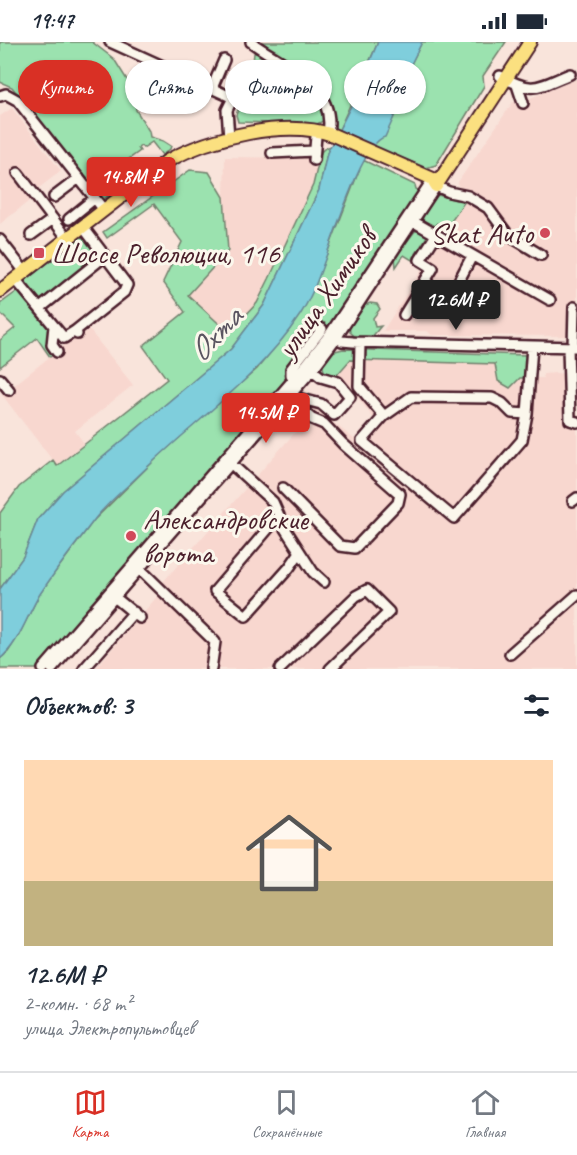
<!DOCTYPE html>
<html lang="ru">
<meta charset="utf-8">
<style>
:root{--surface:#fff;--page:#f6f6f7;--text:#1f2937;--muted:#747a83;--line:#e0e1e3;--accent:#d93025}
body{margin:0;font-family:Caveat,sans-serif;background:var(--page);color:var(--text);height:100vh;display:flex;flex-direction:column;font-size:22px;white-space:nowrap}
*{box-sizing:border-box;margin:0}
p{font-size:20px;color:var(--muted)}
.icon{flex:none;width:33px;height:33px;fill:none;stroke:currentColor;stroke-width:2;stroke-linecap:round;stroke-linejoin:round}
.map{position:relative;height:627px;overflow:hidden}
.sheet{display:flex;flex-direction:column;background:var(--surface);flex:1}
.sheet>*{flex:none}
.guide{position:absolute;left:18px;top:18px;width:542px;height:54px;display:flex;gap:12px}
.price{position:absolute;translate:-50% -51px;padding:0 14px;border-radius:6px;background:var(--accent);color:#fff;font-size:20px;line-height:39px;filter:drop-shadow(0 2px 3px #0008)}
.price::after{content:'';position:absolute;left:50%;top:36px;width:18px;height:14px;margin-left:-9px;background:inherit;clip-path:polygon(0 0,100% 0,50% 100%)}
.price.active{background:#222;color:#fff}
ul{padding:0;list-style:none}
li{display:grid;align-content:center;gap:12px;height:318px;padding:0 24px}
li+li{border-top:2px solid var(--line)}
li span{display:grid;place-items:center;height:186px;border-radius:0px;color:#555}
li>.icon{margin-inline-start:auto}
span .icon{width:108px;height:108px;fill:#fffc;stroke-width:1}
li b{font-size:26px}
h2{display:flex;justify-content:space-between;align-items:center;height:72px;padding:0 24px;font-size:26px}
.chip{padding:0 21px;border-radius:27px;background:var(--surface);box-shadow:0 2px 4px #0004;font-size:21px;line-height:54px}
.chip.active{background:var(--accent);color:#fff}
.status{display:flex;justify-content:space-between;align-items:center;height:42px;padding:0 30px;background:var(--surface);direction:ltr}
.status svg{height:16px;fill:currentColor}
.dock{display:flex;justify-content:space-around;align-items:center;height:84px;border-top:2px solid var(--line);background:var(--surface);font-size:16px;color:var(--muted)}
.dock a{display:grid;justify-items:center;gap:3px}
.dock .active{color:var(--accent)}
.map>svg:first-child{display:block}
.built{fill:#f8d7cf}
.green{fill:#9be2af;stroke:#72806d;stroke-width:1.5}
.water{fill:#7fcedc;stroke:#6a8895;stroke-width:1.5}
.lines{fill:none;stroke-linecap:round;stroke-linejoin:round}
.minor-casing{stroke:#4a1f2b;stroke-width:14}
.major-casing{stroke:#4a1f2b;stroke-width:16}
.minor{stroke:#fbf7ec;stroke-width:9}
.major{stroke:#fbe080;stroke-width:12}
.poi-dot{fill:#d1495b;stroke:#fbf7ec;stroke-width:2}
.labels{text-anchor:middle;dominant-baseline:central;stroke-width:6;stroke-linejoin:round;paint-order:stroke}
.poi-label{font-size:30px;fill:#4a1f2b;stroke:#fbf7ec;text-anchor:start}
.street-label{font-size:30px;fill:#4a1f2b;stroke:#fbf7ec}
.water-label{font-size:32px;font-style:italic;fill:#5a5460;stroke:#fbf7ec}
</style>
<div class="status"><b>19:47</b><svg viewBox="0 0 49 12"><path d="M0 12V9h3v3zM5 12V6h3v6zM10 12V3h3v9zM15 12V0h3v12zM26 1h20v11H26zM47 4h2v5h-2z"/></svg></div>
<div class="map">
<svg width="577" height="627" viewBox="0 0 577 627">
<rect width="100%" height="100%" fill="#f9e4db"/>
<filter id="ink" filterUnits="userSpaceOnUse"><feTurbulence type="fractalNoise" baseFrequency=".0167" numOctaves="2"/><feDisplacementMap in="SourceGraphic" scale="12" xChannelSelector="R" yChannelSelector="G"/><feConvolveMatrix kernelMatrix="1 2 1 2 8 2 1 2 1" color-interpolation-filters="sRGB"/></filter>
<g filter="url(#ink)">
<path class="built" d="M577,37V294L432,293L427,289H383L469,153L458,144V140L513,60L518,61Z
M12,66L61,129L31,152L33,156L0,182V74Z
M225,115L319,116L313,143L257,261L229,291L188,253L228,209L224,155Z
M87,285L133,343L75,389L84,401L57,424L2,353Z
M350,318L495,322L520,336H543V332L556,331L577,333V627H95L166,544L163,540L306,378L302,374L308,367L318,368L354,397L374,377L349,344L336,334Z"/>
<path class="green" d="M0,0H92L114,17L134,49L136,68L149,89L150,95L163,99L171,104L170,107L162,113L152,100L143,106L141,104L138,106L140,109L129,117L139,130L104,157L12,45L0,40Z
M258,0H378L338,90L335,88L329,63L319,44Z
M422,0H506L483,34L484,44L436,123L426,126L373,104L377,98L381,96L398,66L400,50L405,34Z
M254,11H260L318,55L325,73L323,79L317,82L238,80L236,73L242,57L238,52L253,20Z
M331,104L327,111L319,148L264,263L231,307L63,449L38,477L23,515L0,547V471L19,445L53,418L57,424L167,337L143,304L185,270L163,240L182,200L154,162L107,196L103,190L190,128L209,130L224,155L228,209L188,253L229,291L257,261L269,237L313,143L321,110L325,106Z
M363,118L415,143L416,147L421,150L330,286L295,332V328L327,285L318,278L305,296L307,301L284,332L286,341L38,627H0V617L8,610L19,593L39,553L53,533L94,478L162,411L257,327L289,288L300,272L313,248Z
M438,153L456,158L467,156L446,187L437,181L432,187L423,181C421,171 428,157 438,153Z
M415,189H423L428,193L412,218L404,213L396,225L395,215Z
M83,193L100,213L38,260L22,241Z
M19,248L34,266L32,267L35,270L38,269L51,285L54,312L50,315L37,296L0,325V298L15,286L0,271V262Z
M370,261L377,262L380,267L373,276L375,285L381,284L371,296H357L350,290L349,284L361,265Z
M343,307L527,313V336H520L510,346L498,339L495,322L350,318L336,334L325,332L322,322L331,310Z"/>
<path class="water" d="M378,0H422L405,34L400,50L398,66L385,95C364,99 337,185 329,206C321,229 313,253 300,273C258,337 193,380 139,433C124,448 107,461 94,478C76,502 57,526 40,552C27,573 20,600 0,617V547L23,515L38,477L63,449L231,307L264,263L319,148L327,111L352,62Z"/>
<g class="lines">
<g class="minor-casing">
<path id="minor" d="M110,0L233,56L227,68L229,95
M251,0C282,23 337,43 328,91
M500,34C534,52 536,46 570,32
M517,43L523,61
M212,46L224,18
M0,54L6,52L17,58L104,168
M272,111L314,109
M314,118L316,94
M18,131L68,197
M88,147L112,128
M54,155L79,136
M69,177L95,156
M409,177L550,258
M31,193L53,177
M0,198L25,230
M16,238L54,284L52,303L57,310
M454,248L472,214
M44,263L105,214
M404,273L433,226L420,218L436,193
M54,284L64,296L75,289L77,292
M75,289L124,250L127,243L83,185
M332,294L342,299L353,300L577,305
M360,301L359,344L384,374
M568,305L570,378L577,380
M573,305L574,265
M295,336L291,333V327L322,287L318,285
M0,337L9,348
M290,354L321,362L334,373L350,355L338,340L321,335L312,328
M527,372L522,398L454,476L362,399L384,374L411,355L492,356L502,361L512,371L527,372L532,304
M228,419L273,460L284,485L300,510L313,530L324,540
M283,446L340,504L355,506L398,461L400,452L343,402L324,382L312,377L284,352
M573,459L577,456
M279,474L215,549L246,574L289,526L300,510
M139,526L215,600L211,627
M112,553L140,576
M510,612L577,553
M43,627L306,323L330,292L429,143
M52,627L312,328L336,296L436,144L449,150L468,154L488,166L508,193L541,213
M84,627L134,570
M280,627L356,554L367,548L389,570L330,627"/>
</g>
<g class="major-casing">
<path id="major" d="M436,144L530,0
M0,249L167,119C211,95 285,77 333,93L433,137L436,144"/>
</g>
<use href="#minor" class="minor"/>
<use href="#major" class="major"/>
</g>
</g>
<g class="poi-dot">
<circle cx="545" cy="191" r="6"/>
<rect x="33" y="205" width="12" height="12" rx="3"/>
<circle cx="131" cy="494" r="6"/>
</g>
<g class="labels">
<g class="poi-label">
<text x="533" y="191" text-anchor="end">Skat Auto</text>
<text x="51" y="211">Шоссе Революции, 116</text>
<text x="143" y="477">Александровские<tspan x="143" dy="34">ворота</tspan></text>
</g>
<g class="street-label">
<text transform="translate(326 251) rotate(-55)">улица Химиков</text>
</g>
<g class="water-label">
<text transform="translate(215 292) rotate(-46)">Охта</text>
</g>
</g>
</svg>
<b class="price" style="left:131px;top:166px">14.8M ₽</b>
<b class="price active" style="left:456px;top:289px">12.6M ₽</b>
<b class="price" style="left:266px;top:402px">14.5M ₽</b>
<div class="guide">
<a class="chip active">Купить</a>
<a class="chip">Снять</a>
<a class="chip">Фильтры</a>
<a class="chip">Новое</a>
</div>
</div>
<section class="sheet">
<h2>Объектов: 3<svg class="icon" aria-label="filters" viewBox="0 0 24 24"><path d="M4 7h16M4 17h16"/><circle cx="9" cy="7" r="2"/><circle cx="15" cy="17" r="2"/></svg></h2>
<ul>
<li><span style="background:linear-gradient(#ffd9b3 65%,#c2b280 0)"><svg class="icon" aria-label="home" viewBox="0 0 24 24"><path d="M3 11l9-7 9 7M6 9v11h12V9"/></svg></span><div><b>12.6M ₽</b><p>2-комн. · 68 m²</p><p>улица Электропультовцев</p></div></li>
</ul>
</section>
<nav class="dock">
<a class="active"><svg class="icon" aria-label="map" viewBox="0 0 24 24"><path d="M3 6l6-2 6 2 6-2v14l-6 2-6-2-6 2zM9 4v14M15 6v14"/></svg>Карта</a>
<a><svg class="icon" aria-label="saved" viewBox="0 0 24 24"><path d="M7 4h10v16l-5-4-5 4z"/></svg>Сохранённые</a>
<a><svg class="icon" aria-label="home" viewBox="0 0 24 24"><path d="M3 11l9-7 9 7M6 9v11h12V9"/></svg>Главная</a>
</nav>
